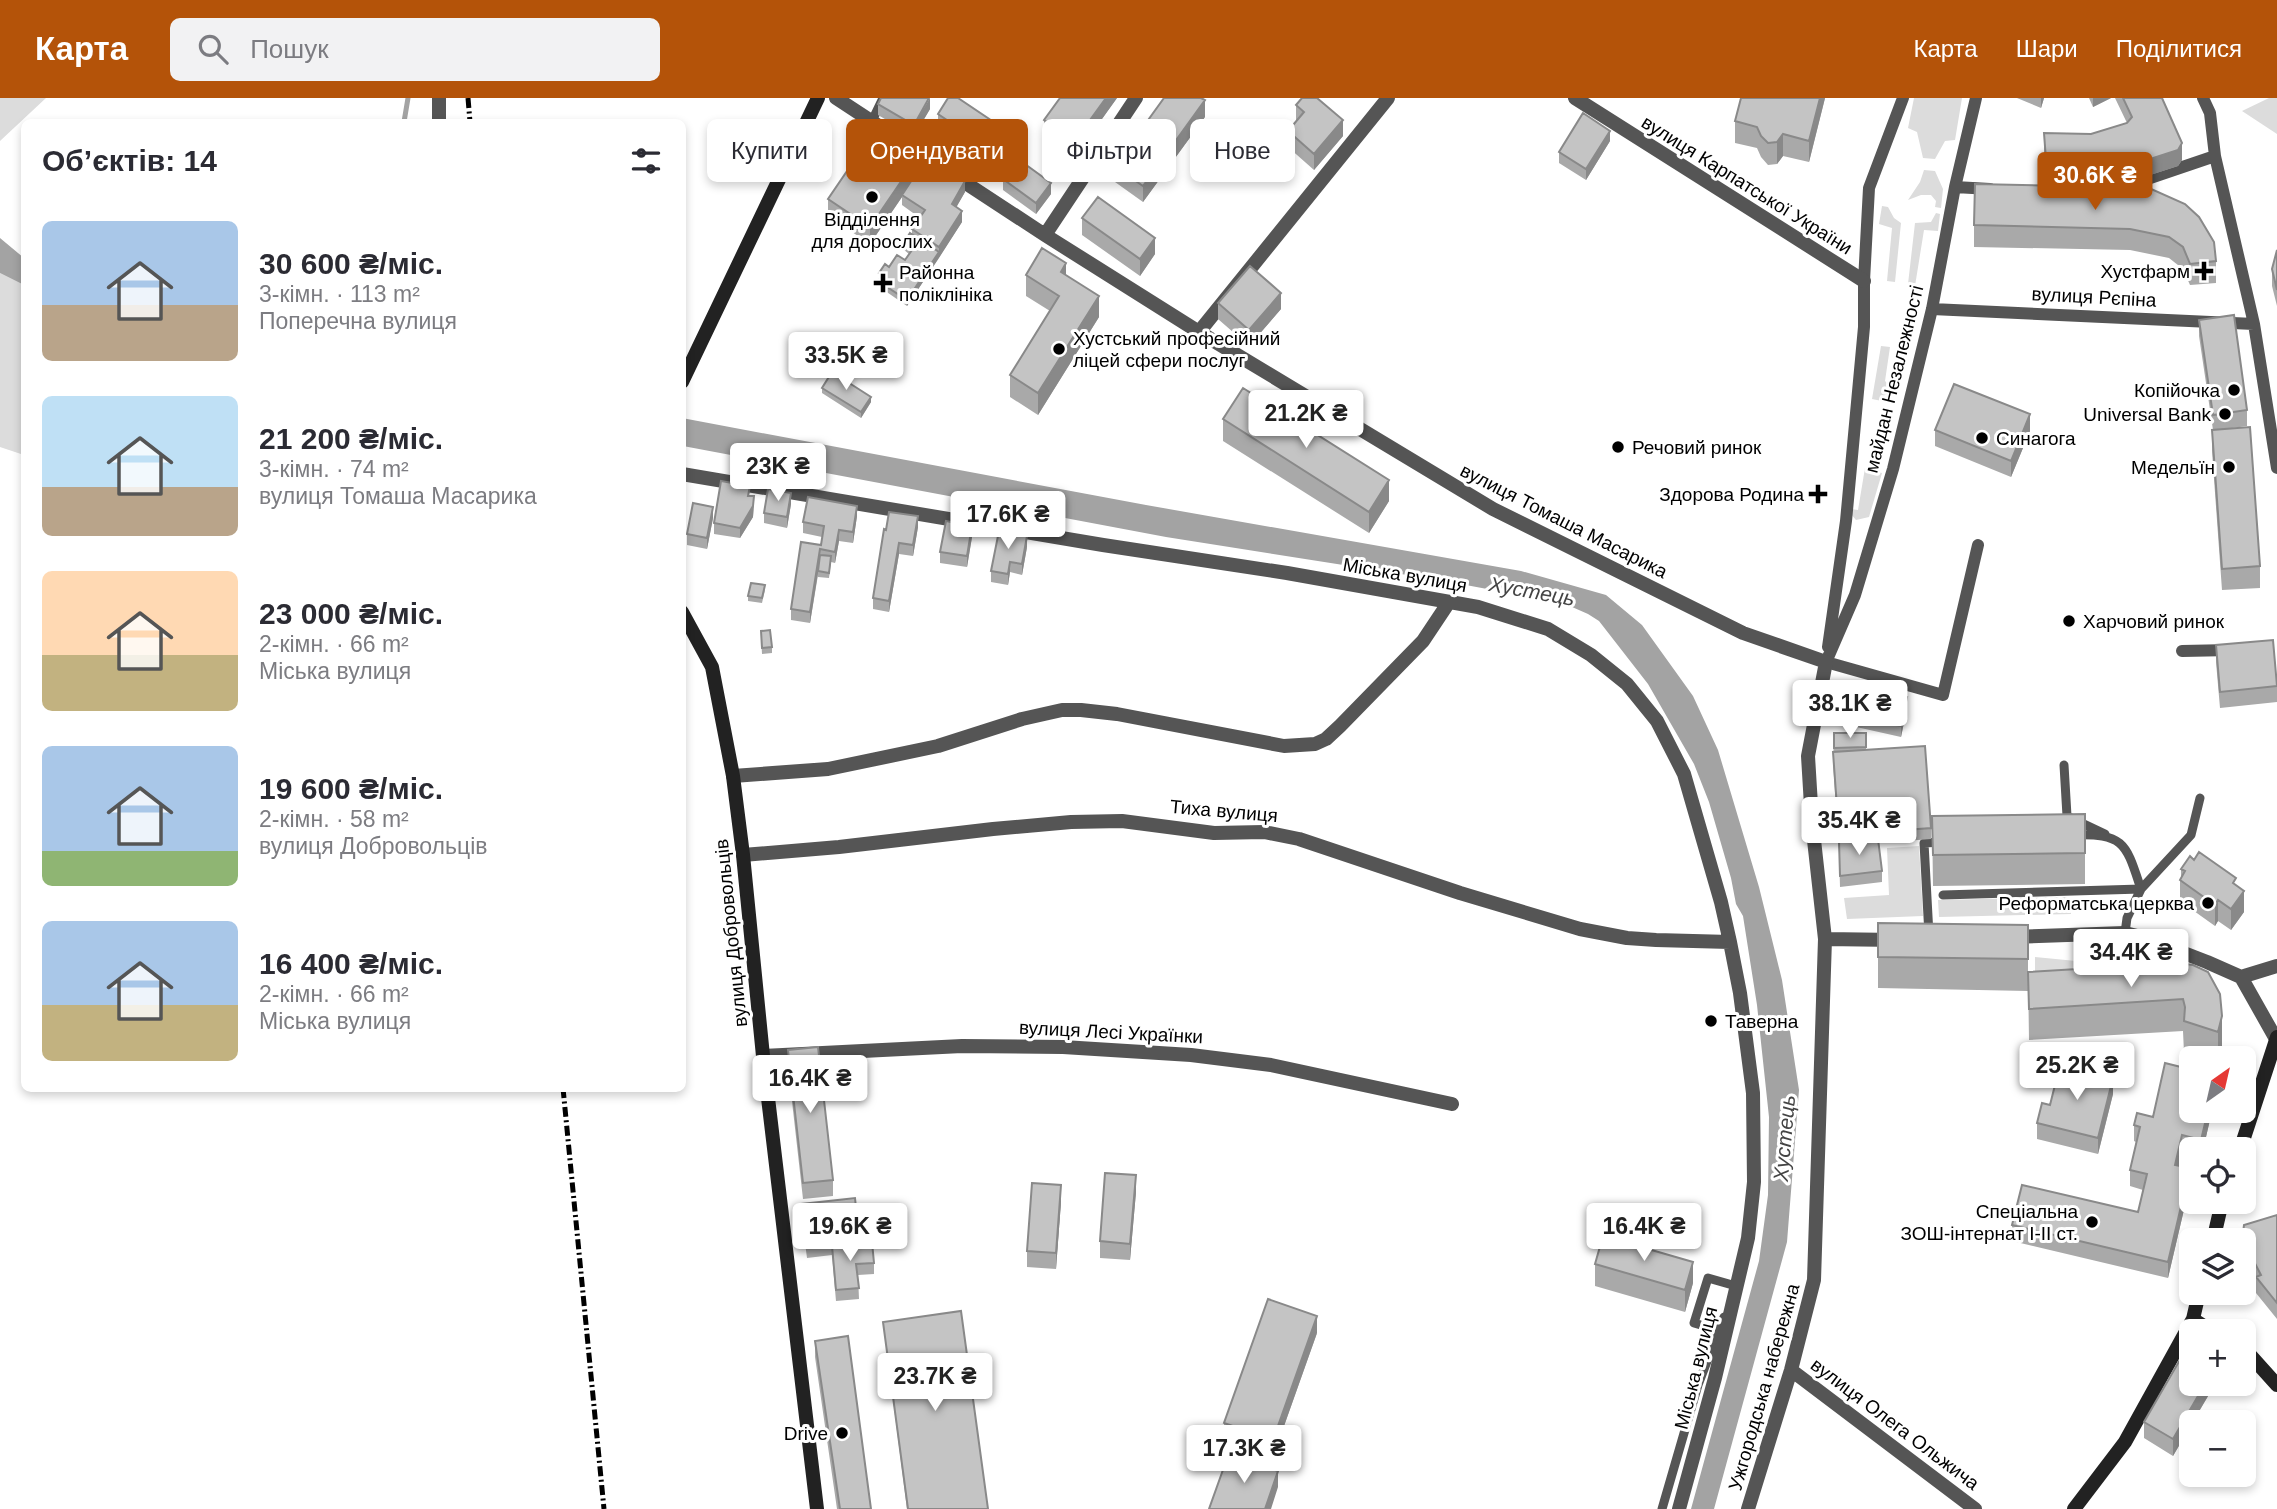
<!DOCTYPE html>
<html lang="uk">
<meta charset="utf-8">
<style>
:root{--surface:#fff;--page:#f2f2f3;--text:#2b2b33;--muted:#7c7c81;--accent:#b45309}
body{margin:0;font-family:Arial,sans-serif;background:var(--page);color:var(--text);height:100vh;display:flex;flex-direction:column;font-size:26px;white-space:nowrap}
*{box-sizing:border-box;margin:0}
p{font-size:23px;color:var(--muted)}
.icon{flex:none;width:38px;height:38px;fill:none;stroke:currentColor;stroke-width:2;stroke-linecap:round;stroke-linejoin:round}
.map{position:relative;flex:1;overflow:hidden}
.details{position:absolute;left:21px;top:21px;width:665px;height:973px;display:flex;flex-direction:column;background:var(--surface);border-radius:10px;box-shadow:0 4px 10px #0003}
.details>*{flex:none}
.banner{position:absolute;left:707px;top:21px;width:665px;height:63px;display:flex;gap:14px}
.needle{width:46px;rotate:34deg}
.controls{position:absolute;left:2179px;top:948px;display:grid;gap:14px}
.controls a{display:grid;place-items:center;width:77px;height:77px;border-radius:10px;background:var(--surface);box-shadow:0 4px 10px #0003;font-size:35px}
.price{position:absolute;translate:-50% -60px;padding:0 16px;border-radius:7px;background:#fff;color:#222;font-size:23px;line-height:46px;filter:drop-shadow(0 2px 4px #0008)}
.price::after{content:'';position:absolute;left:50%;top:42px;width:21px;height:16px;margin-left:-10px;background:inherit;clip-path:polygon(0 0,100% 0,50% 100%)}
.price.on{background:var(--accent);color:#fff}
ul{padding:0;list-style:none}
li{display:flex;align-items:center;gap:21px;height:175px;padding:0 21px}
li span{display:grid;place-items:center;flex:none;width:196px;height:140px;border-radius:10px;color:#555}
li>.icon{margin-inline-start:auto}
span .icon{width:84px;height:84px;fill:#fffc;stroke-width:1}
li b{font-size:30px}
h2{display:flex;justify-content:space-between;align-items:center;height:84px;padding:0 21px;font-size:30px}
.pill{padding:0 24px;border-radius:10px;background:var(--surface);box-shadow:0 4px 10px #0003;font-size:24px;line-height:63px}
.pill.on{background:var(--accent);color:#fff}
header{display:flex;align-items:center;gap:42px;box-sizing:border-box;height:98px;padding:0 35px;background:var(--accent);color:#fff}
header strong{font-size:33px}
nav{display:flex;gap:38px;margin-inline-start:auto;font-size:24px}
.search{width:490px;height:63px;background:var(--page);display:flex;align-items:center;gap:18px;box-sizing:border-box;padding:0 24px;border-radius:10px;color:var(--muted);font-size:26px}
.map>svg:first-child{display:block}
.green{fill:#dcdcdc}
.water{fill:#a3a3a3}
.lines{fill:none;stroke-linecap:round;stroke-linejoin:round}
.stream{stroke:#a3a3a3;stroke-width:5}
.service{stroke:#555;stroke-width:9}
.pedestrian{stroke:#555;stroke-width:12}
.minor{stroke:#555;stroke-width:14}
.secondary{stroke:#222;stroke-width:14}
.rail{stroke:#000;stroke-width:5;stroke-dasharray:10 3.5 2 3.5;stroke-linecap:butt}
.wall{fill:#a9a9a9}
.shaded-wall{fill:#898989}
.building{fill:#c4c4c4;stroke:#898989;stroke-width:2}
.poi-dot{fill:#000;stroke:#fff;stroke-width:2.5}
.labels{text-anchor:middle;dominant-baseline:central;stroke-width:6;stroke-linejoin:round;paint-order:stroke}
.street-label{font-size:19px;fill:#000;stroke:#fff}
.poi-label{font-size:19px;fill:#000;stroke:#fff;text-anchor:end}
.water-label{font-size:21px;font-style:italic;fill:#444;stroke:#fff}
</style>
<header>
<strong>Карта</strong>
<div class="search"><svg class="icon" aria-label="search" viewBox="0 0 24 24"><circle cx="10" cy="10" r="6"/><path d="M15 15l6 6"/></svg>Пошук</div>
<nav><a>Карта</a><a>Шари</a><a>Поділитися</a></nav>
</header>
<div class="map">
<svg width="2277" height="1411" viewBox="0 0 2277 1411">
<rect width="100%" height="100%" fill="#fff"/>
<path class="green" d="M0,0H46L0,43Z
M1914,0H1962L1955,42L1945,43L1935,61L1923,60L1917,34L1908,30Z
M2269,0H2277V36L2242,13Z
M1924,72L1935,73L1943,91L1941,110L1935,109L1936,103L1931,97H1921L1908,102L1920,84Z
M1882,108L1888,109L1894,120L1901,125L1895,184L1887,183L1892,130L1879,126Z
M1936,115L1940,116L1938,133L1924,132L1915,188L1908,186L1915,125L1931,124Z
M0,175L24,187V357L0,349Z
M1881,248L1890,249L1885,283L1892,290L1890,295L1883,298L1882,303L1872,301Z
M1865,370L1882,375L1869,419L1856,422L1851,416V411L1858,412Z
M1919,748L1923,818L1847,821L1844,800L1889,797L1887,750Z
M2070,799L2071,816L1939,819L1938,802Z
M2035,859L2117,867L2157,875L2035,892Z"/>
<path class="water" d="M0,140L24,160V187L0,175Z
M682,320L1146,407L1521,473L1606,497L1642,527L1693,598L1718,652L1759,789L1782,882L1799,992L1787,1144L1714,1411H1691L1759,1163L1768,1097L1769,1019L1757,907L1743,818L1736,806L1731,780L1709,704L1694,666L1648,586L1599,523L1588,516L1563,505L1439,482L1166,439L683,348Z"/>
<g class="lines">
<path class="stream" d="M404,24L408,0"/>
<path class="service" d="M872,23L883,0
M2064,667L2067,718L2105,736
M1943,797L2141,791C2126,746 2125,735 2073,737
M2125,835L2127,820L2141,791L2191,737L2200,700
M1929,837L1924,745L1943,744
M1725,1234L1694,1225L1708,1180L1736,1188L1734,1193
M1662,1411L1698,1287L1724,1219"/>
<path class="pedestrian" d="M2203,0L2210,15L2215,58L2254,226L2277,370
M1955,89L1990,91
M2106,95L2215,58
M1932,211L2254,226
M1828,549L1846,423L1864,229V183L1869,90L1903,0
M2182,553L2231,552
M1826,564L1855,497L1893,371L1932,211L1955,89L1976,0
M1826,564L1943,597L1978,447"/>
<path class="minor" d="M836,0L1045,137L1199,234L1493,411L1743,535L1826,564L1808,658L1812,724L1825,841L1814,1182L1791,1272L1748,1411
M1575,0L1864,183
M439,24V0
M1045,137L1136,0
M1199,234L1388,0
M682,376L1103,447L1287,475L1478,509L1548,531L1591,557L1627,586L1657,623L1684,676L1721,804L1730,844L1740,895L1753,995L1754,1084L1748,1140L1715,1280L1679,1411
M733,678L828,671L938,648L1022,621L1062,612H1081L1117,616L1284,648L1315,646L1326,641L1340,628L1423,543L1449,504
M743,757L839,749L993,731L1071,724L1122,723L1214,735L1264,734L1299,741L1460,795L1580,831L1627,840L1656,842L1730,844
M2011,839L2125,835L2145,840L2207,864L2241,879L2276,941
M1825,841L1897,842
M2241,879L2277,868
M763,958L962,948L1063,949L1191,957L1271,967L1452,1006
M1791,1272L1975,1411"/>
<path class="secondary" d="M682,284L818,0
M682,514L712,569L733,678L743,757L763,958L817,1411
M2240,1052L2277,939
M2213,1143L2222,1104
M2193,1221L2213,1234
M2244,1253L2250,1257L2277,1287
M2074,1411L2125,1344L2193,1221L2199,1195"/>
<path class="rail" d="M468,0L470,24
M563,990L604,1411"/>
</g>
<path class="wall" d="M1060,0H1117L1074,60L1044,38V22Z
M1741,0H1825L1809,64L1783,58L1777,66L1768,67L1761,59L1757,50L1735,45V23Z
M2017,0H2044L2041,10Z
M2089,0H2111L2093,9Z
M2115,0H2162L2182,62L2178,68L2113,89L2216,163V185L2190,187L2183,171L2169,160L2130,152L1974,149V127L2047,88L2044,52V35L2091,36L2127,25Z
M878,6L930,11L914,38L878,17Z
M1296,7L1343,38L1314,72L1288,49V33L1296,23Z
M938,16L1013,53L999,73L938,33Z
M1205,19L1143,104L1115,84V68Z
M1610,43L1586,82L1559,65V54Z
M915,77L965,94L956,109L962,124L907,208L878,188V183L880,181L879,180V175L905,162L909,156L903,151V146L912,136V131L920,120L902,107V99L870,146L828,118V101Z
M1003,81L1051,96L1036,116L1003,92Z
M1082,120L1155,156L1140,178L1082,137Z
M2277,152V208L2272,188V171Z
M1026,177H1066L1099,219L1038,317L1010,299V277L1050,213L1026,198Z
M1218,205L1281,211L1249,248L1218,221Z
M2199,222L2247,312V328L2225,331L2260,468V490L2222,492L2212,353V332H2213L2199,238Z
M822,290L871,304L861,320L822,295Z
M1223,321L1389,403L1369,435L1223,343Z
M1935,332L2030,333L2011,379L1935,348Z
M750,398L754,409L753,419L740,440L714,436V425Z
M791,406L787,430L764,425V415Z
M857,418L853,445L839,443L835,465L831,464L829,480L818,479V477L810,525L791,522V511L821,447L822,439L803,435V424Z
M713,420L707,451L687,447V436Z
M918,429L913,458L899,456L889,514L873,511V500L884,431Z
M972,439L967,469L940,465V454Z
M1027,449L1022,477L1010,474L1008,487L991,484V473Z
M765,492L762,505L748,503V498Z
M761,538L772,549V555L762,556Z
M2216,547L2277,585V604L2220,610L2216,564Z
M1907,610L1901,639L1834,624V613Z
M1834,635H1866V652L1931,730V741L1879,745L1882,773V784L1840,789L1839,754L1833,665Z
M2085,716V786L1933,788L1932,718Z
M2181,771L2236,787L2244,814L2231,832L2218,823L2215,828L2180,803V782L2181,780Z
M1878,825L2028,827V893L1878,890Z
M2028,874H2208L2222,949L2219,961H2203L2184,955L2183,933L2029,942Z
M788,952L833,1082V1098L803,1101L788,968Z
M2113,996L2098,1056L2037,1041V1025L2050,1007Z
M2191,1013H2212L2203,1052H2191V1056L2182,1054L2178,1067L2190,1086L2168,1180L2012,1143V1127L2138,1114L2143,1092L2130,1088V1072L2136,1044L2134,1043V1027L2153,1019Z
M1136,1094L1130,1162L1100,1160V1143Z
M1061,1104L1056,1171L1027,1169V1153Z
M802,1106L859,1138V1145L874,1165V1176L858,1177L859,1201L836,1203L832,1157L807,1160L802,1122Z
M2277,1117V1221L2256,1195V1184L2249,1170H2244V1143Z
M1595,1166L1693,1185L1685,1214L1595,1188Z
M883,1224L988,1411H907Z
M1317,1235L1273,1359L1224,1341V1325Z
M815,1243L871,1411H837L815,1259Z
M2211,1286V1293L2173,1358L2144,1340V1324Z"/>
<path class="shaded-wall" d="M930,0V11L914,38V27Z
M1106,0H1117L1074,60V44Z
M1820,0H1825L1809,64V43Z
M2041,0H2044L2041,10Z
M2093,0H2111L2093,9Z
M1205,2V19L1143,104V88Z
M1343,22V38L1314,72V56Z
M1610,33V43L1586,82V71Z
M1783,36V58L1777,66V44Z
M1013,37V53L999,73V57Z
M2182,45V62L2178,68L2110,90V74Z
M915,63V80L902,97V99L870,146V129Z
M965,83V94L952,117V106Z
M1051,85V96L1036,116V105Z
M962,113V124L939,160V149Z
M1155,140V156L1140,178V161Z
M939,154V160L907,208V202Z
M1066,165V186L1061,174Z
M1281,195V211L1249,248V232Z
M1099,198V219L1038,317V295Z
M871,299V304L861,320V314Z
M2030,316V333L2011,379V363Z
M1389,382V403L1369,435V414Z
M791,395V406L787,430V419Z
M754,398L753,419L740,440V430Z
M857,408V418L853,445V434Z
M713,409V420L707,451V440Z
M918,418V429L913,458V447Z
M972,428V439L967,469V458Z
M839,432V443L835,465V454Z
M1027,438V449L1022,477V466Z
M899,445V456L889,514V503Z
M820,451V462L810,525V514Z
M1010,464V474L1008,487V476Z
M1907,599V610L1901,639V628Z
M2244,793V814L2231,832V811Z
M2218,802V823L2215,828V807Z
M2222,918V949L2219,961H2218V934Z
M2113,980V996L2098,1056V1040Z
M2208,1013H2212L2203,1052H2201V1042Z
M2182,1037V1054L2175,1083V1067Z
M2190,1070V1086L2168,1180V1164Z
M1136,1077V1094L1130,1162V1146Z
M1061,1087V1104L1056,1171V1155Z
M1693,1164V1185L1685,1214V1192Z
M1317,1218V1235L1273,1359V1342Z
M2205,1286H2211V1293L2192,1325H2191V1327L2173,1358V1341Z
M1278,1373V1389L1271,1411H1265Z"/>
<path class="building" d="M881,0H929L914,27L878,6Z
M948,0H958L1013,37L999,57L938,16Z
M1060,0H1106L1074,44L1044,22Z
M1164,0H1201L1205,2L1143,88L1115,68Z
M1302,0H1317L1343,22L1314,56L1288,33L1304,14L1296,7Z
M1741,0H1820L1809,43L1783,36L1777,44L1768,45L1761,38L1757,29L1735,23Z
M2123,0H2162L2182,45L2178,52L2110,74L2047,75L2044,35L2091,36L2127,25L2132,19Z
M1583,15L1610,33L1586,71L1559,54Z
M873,35L915,63L870,129L828,101Z
M1018,61L1051,85L1036,105L1003,81Z
M925,62L954,81L960,79L965,83L952,106L962,113L939,149L912,131L925,112L902,97Z
M1975,86L2149,90L2185,106L2199,119L2214,144L2216,163L2190,166L2183,149L2169,139L2130,131L1974,127Z
M1098,99L1155,140L1140,161L1082,120Z
M910,135L939,154L907,202L878,183L882,177L879,175L885,166L889,169L897,157L905,162L912,152L903,146Z
M1042,150L1066,165L1061,174L1099,198L1038,295L1010,277L1059,198L1026,177Z
M2277,152V192L2272,171Z
M1250,168L1281,195L1249,232L1218,205Z
M2234,217L2247,312L2213,317L2199,222Z
M832,274L871,299L861,314L822,290Z
M1954,286L2030,316L2011,363L1935,332Z
M1243,290L1389,382L1369,414L1223,321Z
M2250,329L2260,468L2222,471L2212,332Z
M721,383L750,388L748,398H754L753,408L740,430L714,425Z
M768,391L791,395L787,419L764,415Z
M808,399L857,408L853,434L839,432L835,454L820,451L810,514L791,511L801,444L821,447L824,428L803,424Z
M693,405L713,409L707,440L687,436Z
M889,414L918,418L913,447L899,445L889,503L873,500L884,431L886,432Z
M946,423L972,428L967,458L940,454Z
M999,433L1027,438L1022,466L1010,464L1008,476L991,473Z
M820,457L831,458L829,475L818,473Z
M751,485L765,487L762,500L748,498Z
M770,532L772,549L762,550L761,533Z
M2273,542L2277,588L2220,594L2216,547Z
M1840,585L1907,599L1901,628L1834,613Z
M1834,635H1866V649L1834,650Z
M1925,648L1931,730L1839,737L1833,654Z
M2085,716V755L1933,757L1932,718Z
M1878,741L1882,773L1840,778L1839,743Z
M2199,754L2236,780L2233,785L2244,793L2231,811L2218,802L2215,807L2180,782L2185,773L2181,771L2190,758L2194,762Z
M1878,825L2028,827V861L1878,859Z
M2178,865L2193,867L2208,874L2220,896L2222,918L2218,934L2184,923L2185,909L2183,901L2029,911L2028,874Z
M818,949L833,1082L803,1085L788,952Z
M2191,964V1013H2208L2201,1042L2182,1037L2175,1067L2190,1070L2168,1164L2012,1127L2022,1087L2138,1114L2147,1076L2130,1072L2140,1029L2134,1027L2137,1015L2153,1019L2165,965L2189,971Z
M2060,967L2113,980L2098,1040L2037,1025L2042,1005L2050,1007Z
M1105,1075L1136,1077L1130,1146L1100,1143Z
M1032,1085L1061,1087L1056,1155L1027,1153Z
M855,1100L859,1138L807,1144L802,1106Z
M2277,1117V1205L2256,1179L2261,1177L2249,1154L2244,1153V1143H2242L2244,1127Z
M1603,1138L1693,1164L1685,1192L1595,1166Z
M872,1144L874,1165L856,1166L859,1190L836,1192L832,1148Z
M1268,1201L1317,1218L1273,1342L1224,1325Z
M961,1213L988,1411H908L883,1224Z
M848,1238L871,1411H840L815,1243Z
M2181,1260L2191,1265V1286H2205L2173,1341L2144,1324Z
M1229,1355L1278,1373L1265,1411H1209Z"/>
<g class="poi-dot">
<circle cx="872" cy="99" r="7"/>
<path d="M2200.5 162.5h7v7h7v7h-7v7h-7v-7h-7v-7h7z"/>
<path d="M879.5 174.5h7v7h7v7h-7v7h-7v-7h-7v-7h7z"/>
<circle cx="1059" cy="251" r="7"/>
<circle cx="2234" cy="292" r="7"/>
<circle cx="2225" cy="316" r="7"/>
<circle cx="1982" cy="340" r="7"/>
<circle cx="1618" cy="349" r="7"/>
<circle cx="2229" cy="369" r="7"/>
<path d="M1814.5 385.5h7v7h7v7h-7v7h-7v-7h-7v-7h7z"/>
<circle cx="2069" cy="523" r="7"/>
<circle cx="2208" cy="805" r="7"/>
<circle cx="1711" cy="923" r="7"/>
<circle cx="2092" cy="1124" r="7"/>
<circle cx="842" cy="1335" r="7"/>
</g>
<g class="labels">
<g class="street-label">
<text transform="translate(1747 87) rotate(32)">вулиця Карпатської України</text>
<text transform="translate(2094 199) rotate(3)">вулиця Рєпіна</text>
<text transform="translate(1894 281) rotate(-76)">майдан Незалежності</text>
<text transform="translate(1564 423) rotate(27)">вулиця Томаша Масарика</text>
<text transform="translate(1405 477) rotate(10)">Міська вулиця</text>
<text transform="translate(1224 713) rotate(5)">Тиха вулиця</text>
<text transform="translate(731 835) rotate(-96)">вулиця Добровольців</text>
<text transform="translate(1111 934) rotate(3)">вулиця Лесі Українки</text>
<text transform="translate(1696 1270) rotate(-76)">Міська вулиця</text>
<text transform="translate(1764 1289) rotate(-74)">Ужгородська набережна</text>
<text transform="translate(1895 1326) rotate(37)">вулиця Олега Ольжича</text>
</g>
<g class="poi-label">
<text x="872" y="121" text-anchor="middle">Відділення<tspan x="872" dy="22">для дорослих</tspan></text>
<text x="2190" y="173">Хустфарм</text>
<text x="899" y="174" text-anchor="start">Районна<tspan x="899" dy="22">поліклініка</tspan></text>
<text x="1073" y="240" text-anchor="start">Хустський професійний<tspan x="1073" dy="22">ліцей сфери послуг</tspan></text>
<text x="2220" y="292">Копійочка</text>
<text x="2211" y="316">Universal Bank</text>
<text x="1996" y="340" text-anchor="start">Синагога</text>
<text x="1632" y="349" text-anchor="start">Речовий ринок</text>
<text x="2215" y="369">Медельїн</text>
<text x="1804" y="396">Здорова Родина</text>
<text x="2083" y="523" text-anchor="start">Харчовий ринок</text>
<text x="2194" y="805">Реформатська церква</text>
<text x="1725" y="923" text-anchor="start">Таверна</text>
<text x="2078" y="1113">Спеціальна<tspan x="2078" dy="22">ЗОШ-інтернат І-ІІ ст.</tspan></text>
<text x="828" y="1335">Drive</text>
</g>
<g class="water-label">
<text transform="translate(1532 493) rotate(10)">Хустець</text>
<text transform="translate(1784 1040) rotate(-85)">Хустець</text>
</g>
</g>
</svg>
<div class="controls">
<a><svg class="needle" viewBox="-14 -14 28 28"><path d="M0-13l5 13h-10z" fill="#e53935"/><path d="M0 13l5-13h-10z" fill="#7c7c81"/></svg></a>
<a><svg class="icon" aria-label="locate" viewBox="0 0 24 24"><circle cx="12" cy="12" r="6"/><path d="M12 2v4M12 18v4M2 12h4M18 12h4"/></svg></a>
<a><svg class="icon" aria-label="layers" viewBox="0 0 24 24"><path d="M12 4l9 5-9 5-9-5zM3 14l9 5 9-5"/></svg></a>
<a>+</a>
<a>−</a>
</div>
<b class="price on" style="left:2095px;top:114px">30.6K ₴</b>
<b class="price" style="left:846px;top:294px">33.5K ₴</b>
<b class="price" style="left:1306px;top:352px">21.2K ₴</b>
<b class="price" style="left:778px;top:405px">23K ₴</b>
<b class="price" style="left:1008px;top:453px">17.6K ₴</b>
<b class="price" style="left:1850px;top:642px">38.1K ₴</b>
<b class="price" style="left:1859px;top:759px">35.4K ₴</b>
<b class="price" style="left:2131px;top:891px">34.4K ₴</b>
<b class="price" style="left:2077px;top:1004px">25.2K ₴</b>
<b class="price" style="left:810px;top:1017px">16.4K ₴</b>
<b class="price" style="left:850px;top:1165px">19.6K ₴</b>
<b class="price" style="left:1644px;top:1165px">16.4K ₴</b>
<b class="price" style="left:935px;top:1315px">23.7K ₴</b>
<b class="price" style="left:1244px;top:1387px">17.3K ₴</b>
<div class="banner">
<a class="pill">Купити</a>
<a class="pill on">Орендувати</a>
<a class="pill">Фільтри</a>
<a class="pill">Нове</a>
</div>
<section class="details">
<h2>Об’єктів: 14<svg class="icon" aria-label="filters" viewBox="0 0 24 24"><path d="M4 7h16M4 17h16"/><circle cx="9" cy="7" r="2"/><circle cx="15" cy="17" r="2"/></svg></h2>
<ul>
<li><span style="background:linear-gradient(#a9c7e8 60%,#b9a48a 0)"><svg class="icon" aria-label="home" viewBox="0 0 24 24"><path d="M3 11l9-7 9 7M6 9v11h12V9"/></svg></span><div><b>30 600 ₴/міс.</b><p>3-кімн. · 113 m²</p><p>Поперечна вулиця</p></div></li>
<li><span style="background:linear-gradient(#bfe0f5 65%,#b9a48a 0)"><svg class="icon" aria-label="home" viewBox="0 0 24 24"><path d="M3 11l9-7 9 7M6 9v11h12V9"/></svg></span><div><b>21 200 ₴/міс.</b><p>3-кімн. · 74 m²</p><p>вулиця Томаша Масарика</p></div></li>
<li><span style="background:linear-gradient(#ffd9b3 60%,#c2b280 0)"><svg class="icon" aria-label="home" viewBox="0 0 24 24"><path d="M3 11l9-7 9 7M6 9v11h12V9"/></svg></span><div><b>23 000 ₴/міс.</b><p>2-кімн. · 66 m²</p><p>Міська вулиця</p></div></li>
<li><span style="background:linear-gradient(#a9c7e8 75%,#8fb573 0)"><svg class="icon" aria-label="home" viewBox="0 0 24 24"><path d="M3 11l9-7 9 7M6 9v11h12V9"/></svg></span><div><b>19 600 ₴/міс.</b><p>2-кімн. · 58 m²</p><p>вулиця Добровольців</p></div></li>
<li><span style="background:linear-gradient(#a9c7e8 60%,#c2b280 0)"><svg class="icon" aria-label="home" viewBox="0 0 24 24"><path d="M3 11l9-7 9 7M6 9v11h12V9"/></svg></span><div><b>16 400 ₴/міс.</b><p>2-кімн. · 66 m²</p><p>Міська вулиця</p></div></li>
</ul>
</section>
</div>
